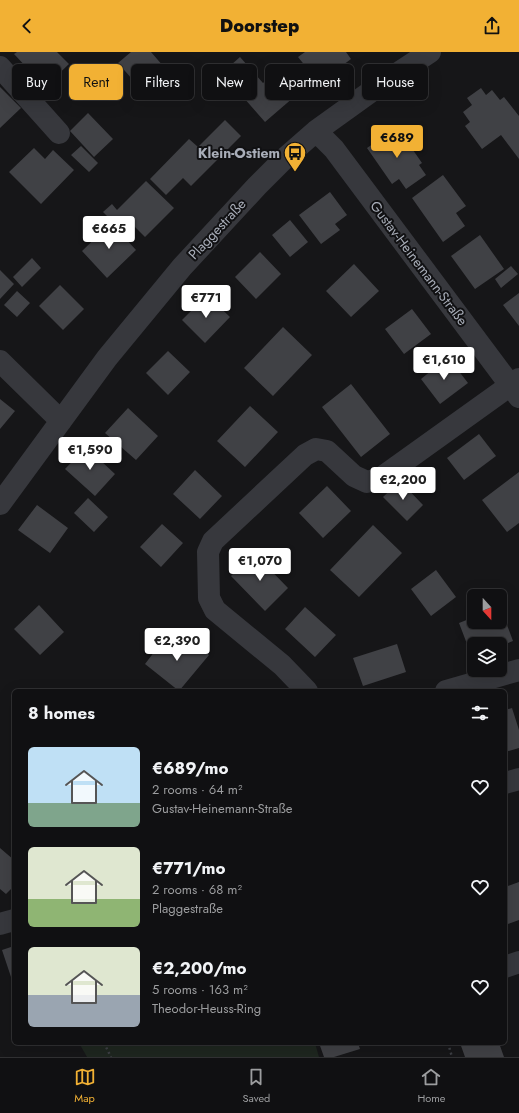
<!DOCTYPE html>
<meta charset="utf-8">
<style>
:root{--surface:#101012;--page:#19191b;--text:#f1f3f6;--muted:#9c9d9f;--line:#303032;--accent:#f2b134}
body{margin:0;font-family:Jost,sans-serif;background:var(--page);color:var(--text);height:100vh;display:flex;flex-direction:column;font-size:15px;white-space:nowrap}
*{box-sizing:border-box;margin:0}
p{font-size:13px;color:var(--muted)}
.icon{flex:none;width:22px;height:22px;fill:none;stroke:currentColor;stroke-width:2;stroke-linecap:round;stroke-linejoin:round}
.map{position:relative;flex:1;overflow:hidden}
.panel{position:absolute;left:12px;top:637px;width:495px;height:356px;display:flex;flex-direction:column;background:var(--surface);border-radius:6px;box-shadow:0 4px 16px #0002,0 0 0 1px var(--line)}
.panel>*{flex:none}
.top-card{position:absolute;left:12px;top:12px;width:495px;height:36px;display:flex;gap:8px}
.needle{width:26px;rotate:159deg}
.buttons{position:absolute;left:467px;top:537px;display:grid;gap:8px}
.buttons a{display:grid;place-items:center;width:40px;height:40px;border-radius:6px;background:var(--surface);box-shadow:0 4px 16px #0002,0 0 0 1px var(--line);font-size:20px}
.price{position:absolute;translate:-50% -34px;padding:0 9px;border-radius:4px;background:#fff;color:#222;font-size:13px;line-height:26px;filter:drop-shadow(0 1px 2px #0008)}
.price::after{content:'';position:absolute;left:50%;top:24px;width:12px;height:9px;margin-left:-6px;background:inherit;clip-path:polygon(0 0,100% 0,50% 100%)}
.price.current{background:var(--accent);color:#111}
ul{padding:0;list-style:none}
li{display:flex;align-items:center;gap:12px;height:100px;padding:0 16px}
li span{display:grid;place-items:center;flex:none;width:112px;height:80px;border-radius:6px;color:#555}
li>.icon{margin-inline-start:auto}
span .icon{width:48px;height:48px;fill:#fffc;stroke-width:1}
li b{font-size:17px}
h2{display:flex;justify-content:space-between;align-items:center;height:48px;padding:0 16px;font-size:17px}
.pill{padding:0 14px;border-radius:6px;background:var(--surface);box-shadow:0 4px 16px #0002,0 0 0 1px var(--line);font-size:14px;line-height:36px}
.pill.current{background:var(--accent);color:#111}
header{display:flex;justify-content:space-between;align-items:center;height:52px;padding:0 16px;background:var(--accent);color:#111;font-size:18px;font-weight:800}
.tabs{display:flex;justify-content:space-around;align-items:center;height:56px;border-top:1px solid var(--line);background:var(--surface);font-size:11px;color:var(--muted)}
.tabs a{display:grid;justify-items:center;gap:2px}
.tabs .current{color:var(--accent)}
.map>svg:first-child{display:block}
.green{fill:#1e261f}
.building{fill:#404145}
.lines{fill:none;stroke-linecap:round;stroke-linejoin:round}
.path{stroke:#3d3f44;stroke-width:2.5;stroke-dasharray:2 3;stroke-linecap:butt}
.minor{stroke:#37383d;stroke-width:22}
.labels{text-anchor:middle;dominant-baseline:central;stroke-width:4;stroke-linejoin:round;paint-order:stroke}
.poi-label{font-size:14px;font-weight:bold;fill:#a8adb8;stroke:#111113;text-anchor:end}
.street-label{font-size:14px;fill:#a8adb8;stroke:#111113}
</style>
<header><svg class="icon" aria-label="back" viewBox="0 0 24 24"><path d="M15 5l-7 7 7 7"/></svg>Doorstep<svg class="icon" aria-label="share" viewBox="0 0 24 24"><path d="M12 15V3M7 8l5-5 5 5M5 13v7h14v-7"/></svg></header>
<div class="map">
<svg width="519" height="1005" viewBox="0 0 519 1005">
<rect width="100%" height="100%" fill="#161618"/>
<path class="green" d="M79,991H315L319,1005H87Z"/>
<path class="building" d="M17,0H57L69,12L45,35L14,2Z
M131,0H151L170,22L146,43L118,11Z
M305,0H346L351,7L319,31L298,5Z
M240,5L263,31L273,22L294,45L265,70L222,21Z
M0,35L21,56L0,76Z
M481,36L486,43L492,38L500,48L504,45L519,64V107L501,83L482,97L465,74L470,70L463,60L472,53L467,46Z
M88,61L113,87L94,105L70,79Z
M225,68L241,84L191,134L183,126L166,143L150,127L189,87L198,95Z
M397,75L422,111L419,113L426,123L406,137L399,127L392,132L367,96Z
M81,94L98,111L89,120L71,103Z
M34,96L45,107L53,98L74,118L41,152L9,120Z
M443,123L466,154L456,161L465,174L443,190L412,146Z
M146,129L174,156L145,185L128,168L120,177L103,160L112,152L117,158Z
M330,140L347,163L335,172L340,178L321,192L299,163Z
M290,168L308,190L290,205L272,183Z
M111,171L136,198L107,226L82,199Z
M480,183L504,217L475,237L451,204Z
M260,200L281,222L256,247L235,225Z
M32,206L41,216L22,235L13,225Z
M354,212L379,239L351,265L326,239Z
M511,214L518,222L501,236L495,227Z
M0,218L14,232L0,247Z
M60,233L84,257L63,278L39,254Z
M17,239L30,251L17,265L4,253Z
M519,241V274L503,253Z
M207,243L230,265L205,291L182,268Z
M412,257L431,282L404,302L385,277Z
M283,275L312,303L273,344L244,316Z
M168,299L190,320L168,343L146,321Z
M448,305L468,331L440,352L421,327Z
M351,332L390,382L361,405L322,355Z
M0,347L15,359L0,377Z
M250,354L278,380L245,415L217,389Z
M128,356L158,384L136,408L105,381Z
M479,382L496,404L464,428L447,406Z
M86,395L115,422L95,444L65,417Z
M195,418L222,444L200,467L173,442Z
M519,420V471L507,480L482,448Z
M400,429L423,453L407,469L383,445Z
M327,434L351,459L323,486L299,461Z
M88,446L108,465L94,480L74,461Z
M37,453L68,476L50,501L18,478Z
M162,472L183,491L161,515L140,495Z
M373,473L402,501L359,545L330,518Z
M254,501L288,536L265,559L231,524Z
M436,518L456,545L431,564L411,537Z
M39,553L64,580L40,603L14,577Z
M500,554L513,589L500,594V592H474V604L472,605L459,571L474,565V570H500Z
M305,555L336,583L315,605L285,577Z
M182,582L209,603L179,639L145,612L161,591L170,598Z
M397,592L406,620L363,634L353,606Z
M512,656L519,678V696L505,700V658Z
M0,796L14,808V834L6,842L0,837Z
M519,830V868L505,873V835Z
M14,894V934L2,898Z
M319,991H358L360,997L334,1005H324Z
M460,991H499L504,1005H465Z"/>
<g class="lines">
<path class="path" d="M104,991L111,1005
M448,991L452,1005"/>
<path class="minor" d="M0,15L59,81
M316,79L334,97L519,345
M0,309L61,369
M0,452L107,306L182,215L257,134L284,107L316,79L380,33L430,0
M307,639L282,613L215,558L209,546L208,500L213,489L305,403L316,397L327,399L354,424L367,430L381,426L519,327
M446,639L519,618
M505,731L519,727
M0,872L14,868
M505,915L519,910"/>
</g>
<defs>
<g id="bus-pin" transform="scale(1.15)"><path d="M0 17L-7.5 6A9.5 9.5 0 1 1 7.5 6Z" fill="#f2b134" stroke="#111113"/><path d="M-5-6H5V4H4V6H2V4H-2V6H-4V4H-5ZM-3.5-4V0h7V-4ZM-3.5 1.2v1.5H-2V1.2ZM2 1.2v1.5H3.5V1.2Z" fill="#111"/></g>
</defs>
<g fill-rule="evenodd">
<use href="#bus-pin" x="295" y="101"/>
</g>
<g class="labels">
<g class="poi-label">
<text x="280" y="101">Klein-Ostiem</text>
</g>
<g class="street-label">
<text transform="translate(217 177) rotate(-47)">Plaggestraße</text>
<text transform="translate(419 211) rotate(53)">Gustav-Heinemann-Straße</text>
</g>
</g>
</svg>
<div class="buttons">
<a><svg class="needle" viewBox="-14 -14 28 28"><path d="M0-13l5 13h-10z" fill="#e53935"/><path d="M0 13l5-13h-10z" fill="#9c9d9f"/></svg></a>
<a><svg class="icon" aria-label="layers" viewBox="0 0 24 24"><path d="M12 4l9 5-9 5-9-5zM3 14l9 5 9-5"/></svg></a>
</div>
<b class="price current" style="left:397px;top:107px">€689</b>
<b class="price" style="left:109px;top:198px">€665</b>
<b class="price" style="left:206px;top:267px">€771</b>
<b class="price" style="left:444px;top:329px">€1,610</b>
<b class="price" style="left:90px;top:419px">€1,590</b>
<b class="price" style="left:403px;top:449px">€2,200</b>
<b class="price" style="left:260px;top:530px">€1,070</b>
<b class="price" style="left:177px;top:610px">€2,390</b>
<div class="top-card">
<a class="pill">Buy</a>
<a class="pill current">Rent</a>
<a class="pill">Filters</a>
<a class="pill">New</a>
<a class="pill">Apartment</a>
<a class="pill">House</a>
</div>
<section class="panel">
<h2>8 homes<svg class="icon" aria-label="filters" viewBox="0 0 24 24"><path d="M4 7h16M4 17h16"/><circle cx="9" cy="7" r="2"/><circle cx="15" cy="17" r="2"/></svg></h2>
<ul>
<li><span style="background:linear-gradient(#bfe0f5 70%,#7fa58c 0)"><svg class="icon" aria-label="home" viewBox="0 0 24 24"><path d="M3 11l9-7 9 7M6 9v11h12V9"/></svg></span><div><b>€689/mo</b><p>2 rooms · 64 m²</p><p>Gustav-Heinemann-Straße</p></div><svg class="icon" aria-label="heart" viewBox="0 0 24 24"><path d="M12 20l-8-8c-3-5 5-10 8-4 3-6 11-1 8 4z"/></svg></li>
<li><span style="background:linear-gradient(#dfe7d0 65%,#8fb573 0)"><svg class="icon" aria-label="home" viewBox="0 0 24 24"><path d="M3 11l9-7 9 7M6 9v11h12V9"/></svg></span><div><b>€771/mo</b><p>2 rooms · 68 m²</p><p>Plaggestraße</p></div><svg class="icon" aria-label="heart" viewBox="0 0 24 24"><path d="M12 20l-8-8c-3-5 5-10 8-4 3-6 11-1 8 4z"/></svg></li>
<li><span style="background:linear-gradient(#dfe7d0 60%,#9aa5b1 0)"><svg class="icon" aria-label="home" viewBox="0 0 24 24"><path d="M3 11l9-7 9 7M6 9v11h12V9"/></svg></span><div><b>€2,200/mo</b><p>5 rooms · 163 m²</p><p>Theodor-Heuss-Ring</p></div><svg class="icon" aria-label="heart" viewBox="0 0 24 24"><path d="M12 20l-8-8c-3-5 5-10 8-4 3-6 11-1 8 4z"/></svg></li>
</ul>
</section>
</div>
<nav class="tabs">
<a class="current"><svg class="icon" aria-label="map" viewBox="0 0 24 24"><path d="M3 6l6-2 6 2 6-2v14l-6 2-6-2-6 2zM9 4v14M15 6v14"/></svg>Map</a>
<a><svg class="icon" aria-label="saved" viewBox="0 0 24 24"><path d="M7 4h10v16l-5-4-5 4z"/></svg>Saved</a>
<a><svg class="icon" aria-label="home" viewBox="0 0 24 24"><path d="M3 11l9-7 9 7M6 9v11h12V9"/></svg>Home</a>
</nav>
